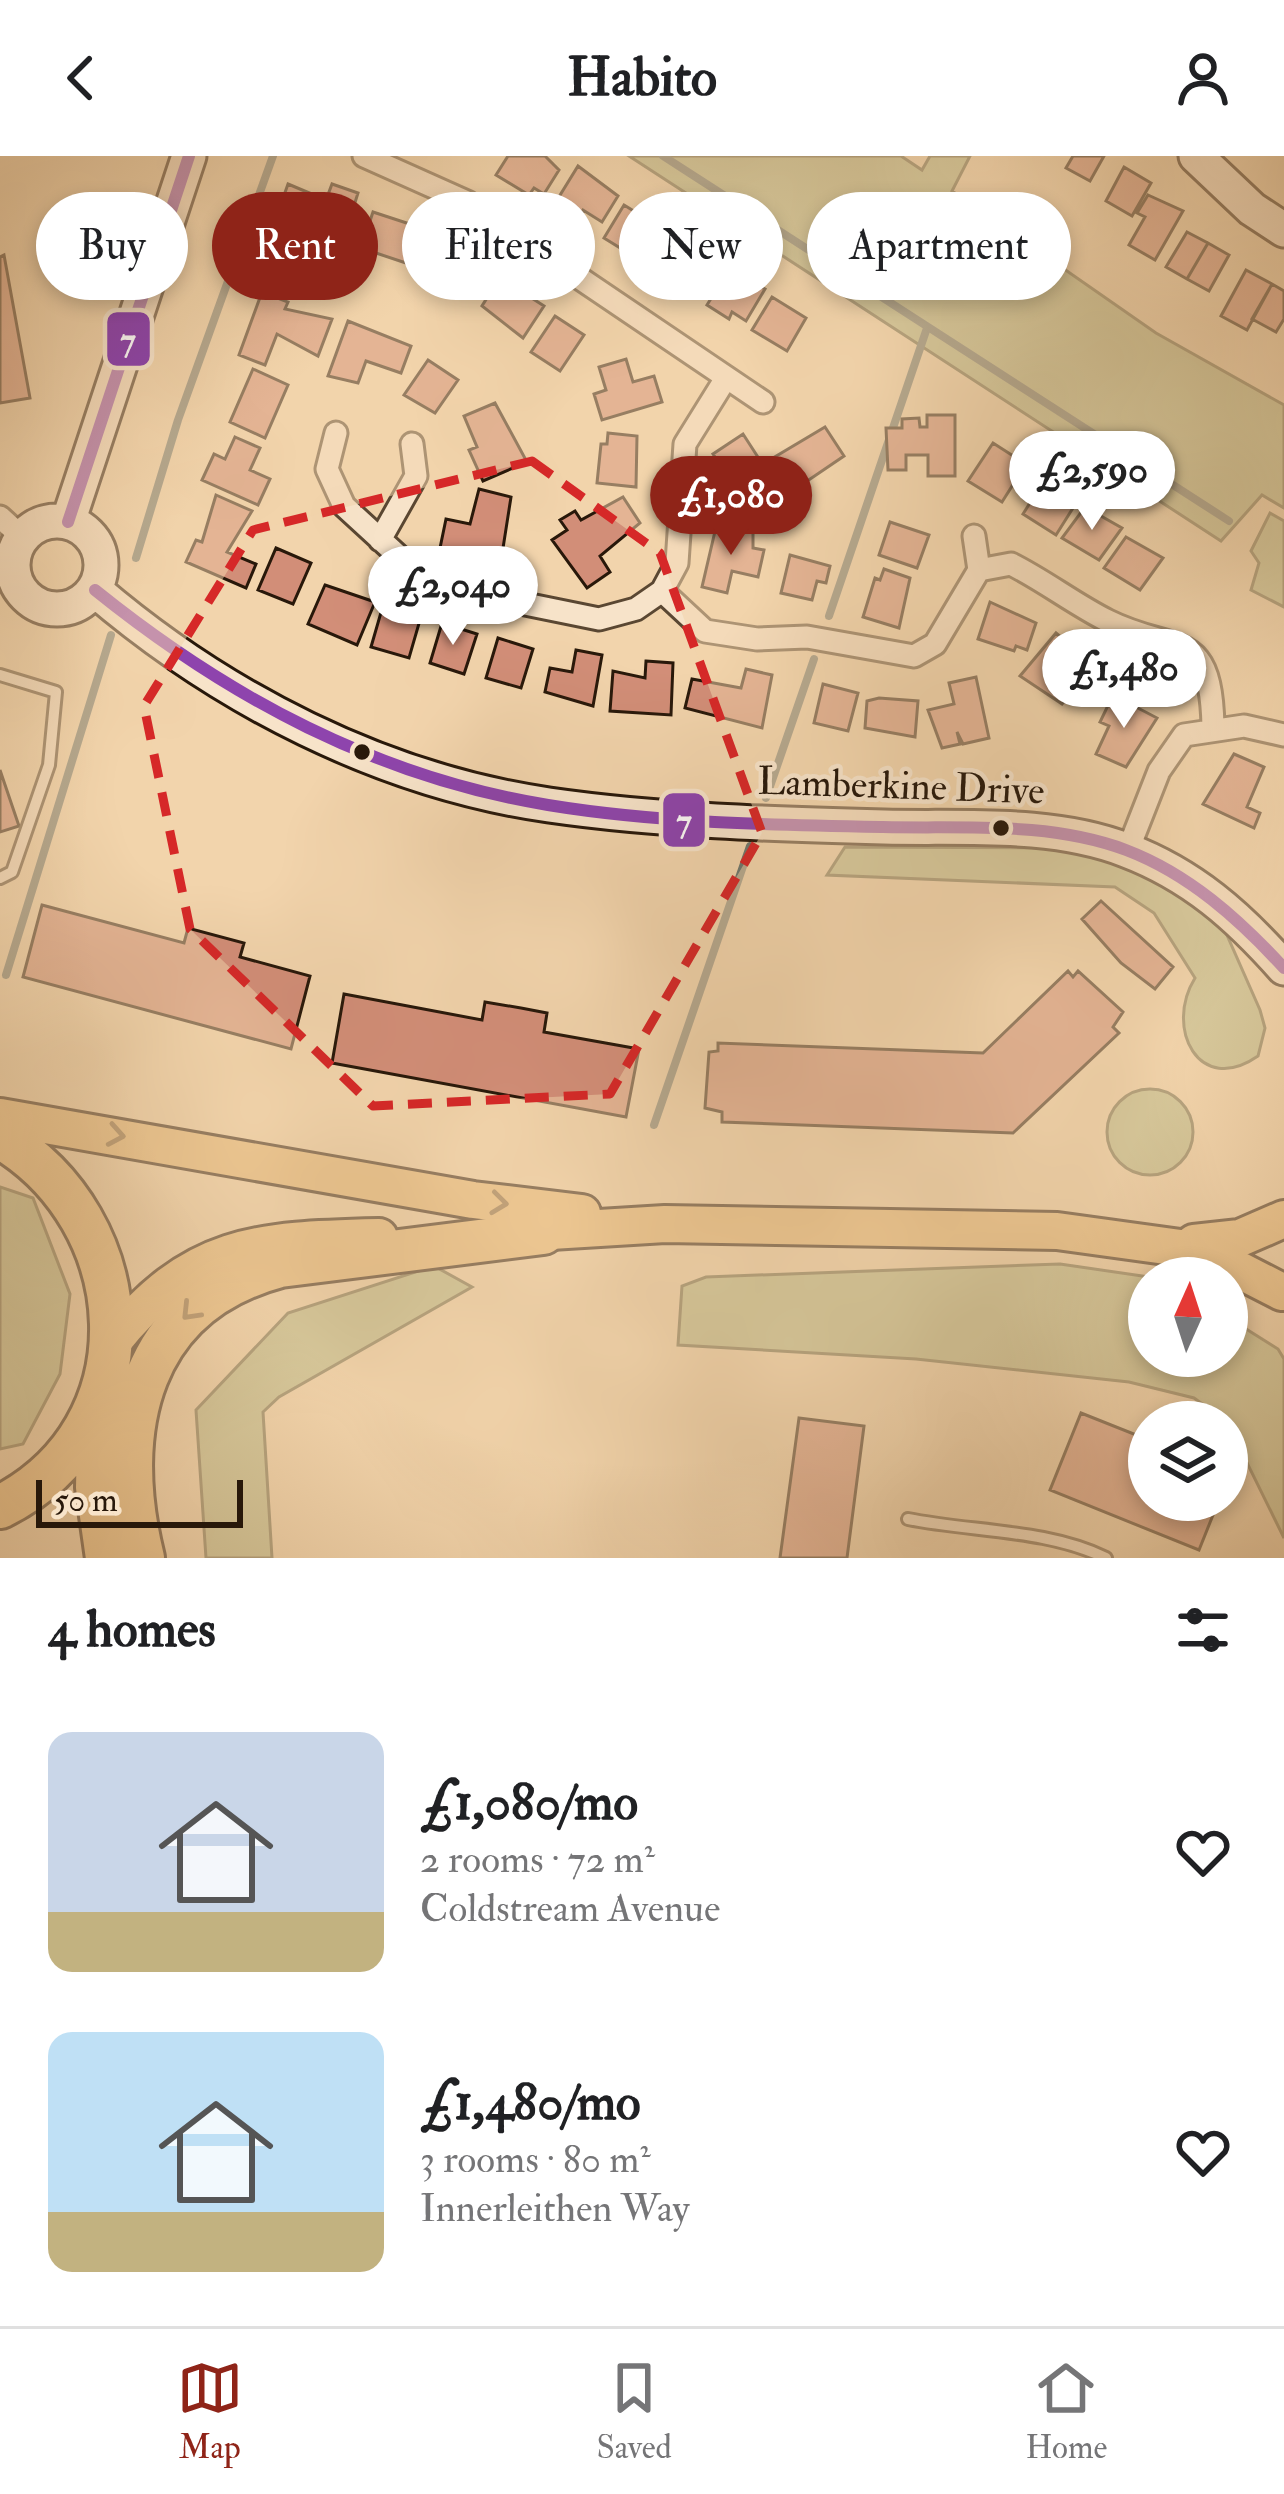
<!DOCTYPE html>
<meta charset="utf-8">
<style>
:root{--surface:#fff;--page:#f2f2f2;--text:#202124;--muted:#757577;--line:#e0e0e0;--accent:#8f2418}
body{margin:0;font-family:"IM FELL Double Pica",serif;background:var(--page);color:var(--text);height:100vh;display:flex;flex-direction:column;font-size:45px;white-space:nowrap}
*{box-sizing:border-box;margin:0}
p{font-size:39px;color:var(--muted)}
.icon{flex:none;width:66px;height:66px;fill:none;stroke:currentColor;stroke-width:2;stroke-linecap:round;stroke-linejoin:round}
.map{position:relative;height:1402px;overflow:hidden}
.drawer{display:flex;flex-direction:column;background:var(--surface);flex:1}
.drawer>*{flex:none}
.hud{position:absolute;left:36px;top:36px;width:1212px;height:108px;display:flex;gap:24px}
.needle{width:78px;rotate:3deg}
.fabs{position:absolute;left:1128px;top:1101px;display:grid;gap:24px}
.fabs a{display:grid;place-items:center;width:120px;height:120px;border-radius:50%;background:var(--surface);box-shadow:0 6px 18px #0003;font-size:60px}
.scale{position:absolute;left:36px;bottom:30px;width:207px;box-sizing:border-box;padding-left:12px;border:6px solid #28180a;border-top:0;font-size:33px;line-height:42px;white-space:nowrap;color:#28180a;-webkit-text-stroke:9px #f7e3c9;paint-order:stroke}
.price{position:absolute;translate:-50% -102px;padding:0 27px;border-radius:42px;background:#fff;color:#222;font-size:39px;line-height:78px;filter:drop-shadow(0 3px 6px #0008)}
.price::after{content:'';position:absolute;left:50%;top:72px;width:36px;height:27px;margin-left:-18px;background:inherit;clip-path:polygon(0 0,100% 0,50% 100%)}
.price.on{background:var(--accent);color:#fff}
ul{padding:0;list-style:none}
li{display:flex;align-items:center;gap:36px;height:300px;padding:0 48px}
li span{display:grid;place-items:center;flex:none;width:336px;height:240px;border-radius:24px;color:#555}
li>.icon{margin-inline-start:auto}
span .icon{width:144px;height:144px;fill:#fffc;stroke-width:1}
li b{font-size:51px}
h2{display:flex;justify-content:space-between;align-items:center;height:144px;padding:0 48px;font-size:51px}
.pill{padding:0 42px;border-radius:54px;background:var(--surface);box-shadow:0 6px 18px #0003;font-size:42px;line-height:108px}
.pill.on{background:var(--accent);color:#fff}
header{display:flex;justify-content:space-between;align-items:center;height:156px;padding:0 48px;background:var(--surface);font-size:54px;font-weight:700}
.dock{display:flex;justify-content:space-around;align-items:center;height:168px;border-top:3px solid var(--line);background:var(--surface);font-size:33px;color:var(--muted)}
.dock a{display:grid;justify-items:center;gap:6px}
.dock .on{color:var(--accent)}
.map>svg:first-child{display:block}
.green{fill:#b9bd8a;stroke:#706a4a;stroke-width:3}
.lines{fill:none;stroke-linecap:round;stroke-linejoin:round}
.stream{stroke:#6e776e;stroke-width:8}
.building{fill:#d28e78;stroke:#28180a;stroke-width:3}
.lane-casing{stroke:#5a4732;stroke-width:16}
.street-casing{stroke:#5a4732;stroke-width:27}
.secondary-casing{stroke:#28180a;stroke-width:39}
.primary-casing{stroke:#28180a;stroke-width:42}
.highway-casing{stroke:#28180a;stroke-width:48}
.lane{stroke:#f7e3c9;stroke-width:10}
.street{stroke:#f7e3c9;stroke-width:21}
.secondary{stroke:#f7e3c9;stroke-width:33}
.primary{stroke:#e9ba76;stroke-width:36}
.highway{stroke:#e9ba76;stroke-width:42}
.bus-1-casing{stroke:#f7e3c9;stroke-width:21}
.bus-1{stroke:#8e44ad;stroke-width:12}
.oneway{stroke:#886940}
.marked{fill:none;stroke:#d62828;stroke-width:9;stroke-dasharray:24 15;stroke-linejoin:round}
.bus-dot{fill:#28180a;stroke:#f7e3c9;stroke-width:4.5}
.labels{text-anchor:middle;dominant-baseline:central;stroke-width:9;stroke-linejoin:round;paint-order:stroke}
.street-label{font-size:39px;fill:#28180a;stroke:#f7e3c9}
.line-badge{stroke:#f7e3c9;stroke-width:4.5}
.badge-label{font-size:33px;text-anchor:middle;font-weight:bold;fill:#fff}
</style>
<header><svg class="icon" aria-label="back" viewBox="0 0 24 24"><path d="M15 5l-7 7 7 7"/></svg>Habito<svg class="icon" aria-label="person" viewBox="0 0 24 24"><circle cx="12" cy="8" r="4"/><path d="M4 21q1-7 8-7t8 7"/></svg></header>
<div class="map">
<svg width="1284" height="1402" viewBox="0 0 1284 1402">
<rect width="100%" height="100%" fill="#f2d4ac"/>
<filter id="stains"><feTurbulence type="fractalNoise" baseFrequency=".00167" numOctaves="4"/><feColorMatrix values="0 0 0 0 .2 0 0 0 0 .09 0 0 0 0 .02 0 0 0 .5 -.17"/></filter>
<radialGradient id="worn" r=".72"><stop offset=".6" stop-color="#630" stop-opacity="0"/><stop offset="1" stop-color="#630" stop-opacity=".3"/></radialGradient>
<path class="green" d="M629,0H901L922,14L930,0H970L952,35L1156,177L1284,249V352L1262,339L1221,385Z
M1270,357L1284,365V451L1251,434L1259,407L1251,395Z
M845,691L1075,692L1178,732L1226,777L1260,854L1265,872L1258,900C1199,941 1164,872 1195,822L1154,757L1115,731L827,719Z
M1107 976a43 43 0 1 1 86 0a43 43 0 1 1-86 0Z
M0,1031L33,1042L70,1138L60,1218L23,1288L0,1293Z
M1060,1108L1156,1122H1149V1200H1227V1161L1278,1193L1284,1203V1382L1227,1266L1194,1242L1129,1226L916,1203L678,1189L682,1130L706,1121Z
M434,1110L472,1131L279,1241L263,1256L272,1402H206L196,1254L288,1157Z"/>
<g class="lines">
<path class="stream" d="M663,0L1229,365
M136,402L178,264L273,0
M829,460L927,172
M766,642L814,503
M6,819L111,479
M654,969L750,690"/>
</g>
<path class="building" d="M508,0H545L559,14L544,38L534,32L529,39L496,19Z
M1073,0H1104L1090,25L1066,12Z
M578,10L618,40L602,66L583,54L573,72L549,57Z
M1124,11L1151,27L1132,60L1106,45Z
M288,28L326,44L332,28L358,37L342,88L321,81L317,95L293,87L298,73L275,65Z
M1148,39L1183,55L1155,104L1129,89L1145,61L1137,57Z
M624,49L658,70L655,74L665,80L652,104L641,98L638,103L604,82Z
M373,56L428,74L415,110L361,92Z
M1187,76L1208,87L1187,123L1166,111Z
M441,77L468,86L460,107L481,114L473,138L452,131L449,138L423,129Z
M676,86L706,104L685,139L654,121Z
M1208,87L1229,99L1209,135L1187,123Z
M4,99L30,242L0,247V101Z
M1246,114L1272,128L1247,174L1221,160Z
M726,118L737,125L741,119L765,133L746,165L732,156L729,163L707,149Z
M497,126L507,133L510,128L544,150L523,182L482,150Z
M1272,128L1284,135V163L1276,176L1252,163Z
M262,136L288,146L285,153L332,163L318,200L277,178L265,209L239,199Z
M772,141L806,162L787,195L752,174Z
M555,160L584,179L560,215L531,196Z
M348,165L411,190L401,217L366,205L358,227L328,220Z
M626,203L633,226L654,220L662,246L602,264L594,238L606,234L599,211Z
M428,204L458,224L435,257L404,239Z
M253,213L288,229L265,282L230,266Z
M495,247L527,306L483,325L469,294L477,291L464,260Z
M927,259H955V320H928V299H906V314H888L886,272H902V263L919,262L920,271H927Z
M825,271L844,300L794,334L773,302Z
M608,277L637,280L636,331L597,327L601,288H607Z
M743,278L765,312L736,332L713,298Z
M235,281L260,292L250,314L270,323L258,349L202,324L214,298L225,303Z
M993,287L1026,308L1002,346L968,325Z
M1042,328L1078,344L1056,379L1023,358Z
M479,333L511,341L501,405L440,392L446,363L470,368Z
M216,339L252,355L227,396L256,408L246,432L186,406L196,384L202,386Z
M623,341L640,367L600,400L610,416L587,432L552,384L567,374L560,364L575,355L581,364Z
M1085,351L1122,372L1099,404L1062,382Z
M890,366L929,379L917,412L879,399Z
M716,371L741,377L753,373V392L764,394L758,421L732,415L727,437L702,431Z
M1126,381L1163,402L1140,434L1104,412Z
M276,392L311,407L293,448L258,434Z
M790,399L830,410L826,427L817,425L812,444L781,437Z
M884,413L910,422L899,472L863,461L875,422L880,424Z
M325,429L375,446L357,489L308,468Z
M384,446L422,457L409,502L371,491Z
M990,446L1036,467L1027,494L1016,490L1014,495L978,483Z
M442,467L477,478L464,518L430,507Z
M1056,477L1077,495L1063,512L1080,526L1062,548L1020,520Z
M498,482L533,493L521,532L486,522Z
M576,494L602,499L593,550L545,536L550,512L572,516Z
M646,505L673,507L671,559L610,555L613,515L645,522Z
M746,513L772,519L762,572L685,552L692,523L741,532Z
M976,521L989,582L963,588L957,576L960,588L942,592L928,554L954,548L949,527Z
M823,528L858,537L848,575L814,567Z
M1113,539L1157,562L1126,611L1096,598L1109,570L1100,566Z
M879,542L918,545L915,581L865,572L867,545Z
M1234,598L1264,611L1247,651L1260,657L1254,672L1203,648Z
M0,614L19,670L0,676Z
M1101,745L1173,811L1155,833L1121,807L1082,763Z
M42,749L184,787L188,772L244,787L240,801L310,820L291,893L23,821Z
M1068,815L1073,821L1078,815L1123,856L1113,871L1119,877L1013,977L722,966V956L705,952L709,896L718,895V887L983,897Z
M344,838L482,864L485,846L521,852L547,857L544,876L639,893L626,961L332,907Z
M1081,1257L1149,1284V1344H1219L1199,1394L1050,1334Z
M799,1262L864,1270L847,1402H780Z"/>
<g class="lines">
<g class="lane-casing">
<path id="lane" d="M0,519L56,536L49,609L12,716L0,722
M908,1363C972,1376 1047,1373 1106,1402"/>
</g>
<g class="street-casing">
<path id="street" d="M364,0L467,46L763,246
M726,222L685,288L677,407L662,435L705,475L757,483L807,481L914,500L935,488L979,414L1011,408C1045,425 1074,448 1108,465C1176,499 1211,469 1213,571
M336,277L327,313L344,350L417,417L466,436L599,463L636,453L662,435
M0,361L22,381
M974,380L979,414
M380,384L416,320L412,288
M1128,694L1159,615L1184,579L1244,570L1284,579"/>
</g>
<g class="secondary-casing">
<path id="secondary" d="M1196,0L1252,53L1284,74
M13 409a44 44 0 1 1 88 0a44 44 0 1 1-88 0Z
M68,366L189,0
M95,434C221,542 382,625 549,649C660,665 772,668 884,671C963,673 1051,665 1126,694C1192,719 1238,760 1284,812"/>
</g>
<g class="primary-casing">
<path id="primary" d="M0,961L473,1044L582,1057
M518,1077L665,1068L1057,1075L1202,1095L1282,1136
M1194,1087L1240,1082L1284,1063
M111,1188C192,1086 256,1084 379,1081"/>
</g>
<g class="highway-casing">
<path id="highway" d="M0,981C141,1064 155,1273 0,1351
M99,1248L97,1331L107,1402
M143,1402C111,1273 139,1147 280,1110L543,1077"/>
</g>
<use href="#lane" class="lane"/>
<use href="#street" class="street"/>
<use href="#secondary" class="secondary"/>
<use href="#primary" class="primary"/>
<use href="#highway" class="highway"/>
<g class="bus-1-casing">
<path id="bus-1" d="M68,366L189,0
M95,434C229,542 377,621 548,649C658,667 772,669 883,671C964,673 1048,665 1126,694C1189,718 1239,763 1284,812"/>
</g>
<use href="#bus-1" class="bus-1"/>
</g>
<defs><path id="oneway-chevron" d="M-2-3.5L2.5 0L-2 3.5" fill="none" stroke-width="1.6" stroke-linecap="round" stroke-linejoin="round" transform="scale(3)"/></defs>
<g class="oneway">
<use href="#oneway-chevron" transform="translate(116 979) rotate(10)"/>
<use href="#oneway-chevron" transform="translate(499 1047) rotate(7)"/>
<use href="#oneway-chevron" transform="translate(190 1156) rotate(134)"/>
</g>
<path d="M0 0H1284V1402H0ZM532,305L660,397L762,677L610,938L373,950L190,773L144,550L253,374Z" fill="#f2d4ac" fill-opacity=".55" fill-rule="evenodd"/>
<path class="marked" d="M532,305L660,397L762,677L610,938L373,950L190,773L144,550L253,374Z"/>
<g class="bus-dot">
<circle cx="362" cy="596" r="10"/>
<circle cx="1001" cy="672" r="10"/>
</g>
<g class="labels">
<g class="street-label">
<text transform="translate(901 630) rotate(2)">Lamberkine Drive</text>
</g>
</g>
<g class="line-badge">
<rect x="105" y="154" width="47" height="58" rx="12" fill="#8e44ad"/>
<rect x="661" y="635" width="46" height="58" rx="12" fill="#8e44ad"/>
</g>
<g class="badge-label">
<text x="128" y="195">7</text>
<text x="684" y="676">7</text>
</g>
<rect width="100%" height="100%" filter="url(#stains)"/>
<rect width="100%" height="100%" fill="url(#worn)"/>
</svg>
<div class="fabs">
<a><svg class="needle" viewBox="-14 -14 28 28"><path d="M0-13l5 13h-10z" fill="#e53935"/><path d="M0 13l5-13h-10z" fill="#757577"/></svg></a>
<a><svg class="icon" aria-label="layers" viewBox="0 0 24 24"><path d="M12 4l9 5-9 5-9-5zM3 14l9 5 9-5"/></svg></a>
</div>
<div class="scale">50 m</div>
<b class="price" style="left:1092px;top:377px">£2,590</b>
<b class="price on" style="left:731px;top:402px">£1,080</b>
<b class="price" style="left:453px;top:492px">£2,040</b>
<b class="price" style="left:1124px;top:575px">£1,480</b>
<div class="hud">
<a class="pill">Buy</a>
<a class="pill on">Rent</a>
<a class="pill">Filters</a>
<a class="pill">New</a>
<a class="pill">Apartment</a>
</div>
</div>
<section class="drawer">
<h2>4 homes<svg class="icon" aria-label="filters" viewBox="0 0 24 24"><path d="M4 7h16M4 17h16"/><circle cx="9" cy="7" r="2"/><circle cx="15" cy="17" r="2"/></svg></h2>
<ul>
<li><span style="background:linear-gradient(#c9d6e8 75%,#c2b280 0)"><svg class="icon" aria-label="home" viewBox="0 0 24 24"><path d="M3 11l9-7 9 7M6 9v11h12V9"/></svg></span><div><b>£1,080/mo</b><p>2 rooms · 72 m²</p><p>Coldstream Avenue</p></div><svg class="icon" aria-label="heart" viewBox="0 0 24 24"><path d="M12 20l-8-8c-3-5 5-10 8-4 3-6 11-1 8 4z"/></svg></li>
<li><span style="background:linear-gradient(#bfe0f5 75%,#c2b280 0)"><svg class="icon" aria-label="home" viewBox="0 0 24 24"><path d="M3 11l9-7 9 7M6 9v11h12V9"/></svg></span><div><b>£1,480/mo</b><p>3 rooms · 80 m²</p><p>Innerleithen Way</p></div><svg class="icon" aria-label="heart" viewBox="0 0 24 24"><path d="M12 20l-8-8c-3-5 5-10 8-4 3-6 11-1 8 4z"/></svg></li>
</ul>
</section>
<nav class="dock">
<a class="on"><svg class="icon" aria-label="map" viewBox="0 0 24 24"><path d="M3 6l6-2 6 2 6-2v14l-6 2-6-2-6 2zM9 4v14M15 6v14"/></svg>Map</a>
<a><svg class="icon" aria-label="saved" viewBox="0 0 24 24"><path d="M7 4h10v16l-5-4-5 4z"/></svg>Saved</a>
<a><svg class="icon" aria-label="home" viewBox="0 0 24 24"><path d="M3 11l9-7 9 7M6 9v11h12V9"/></svg>Home</a>
</nav>
